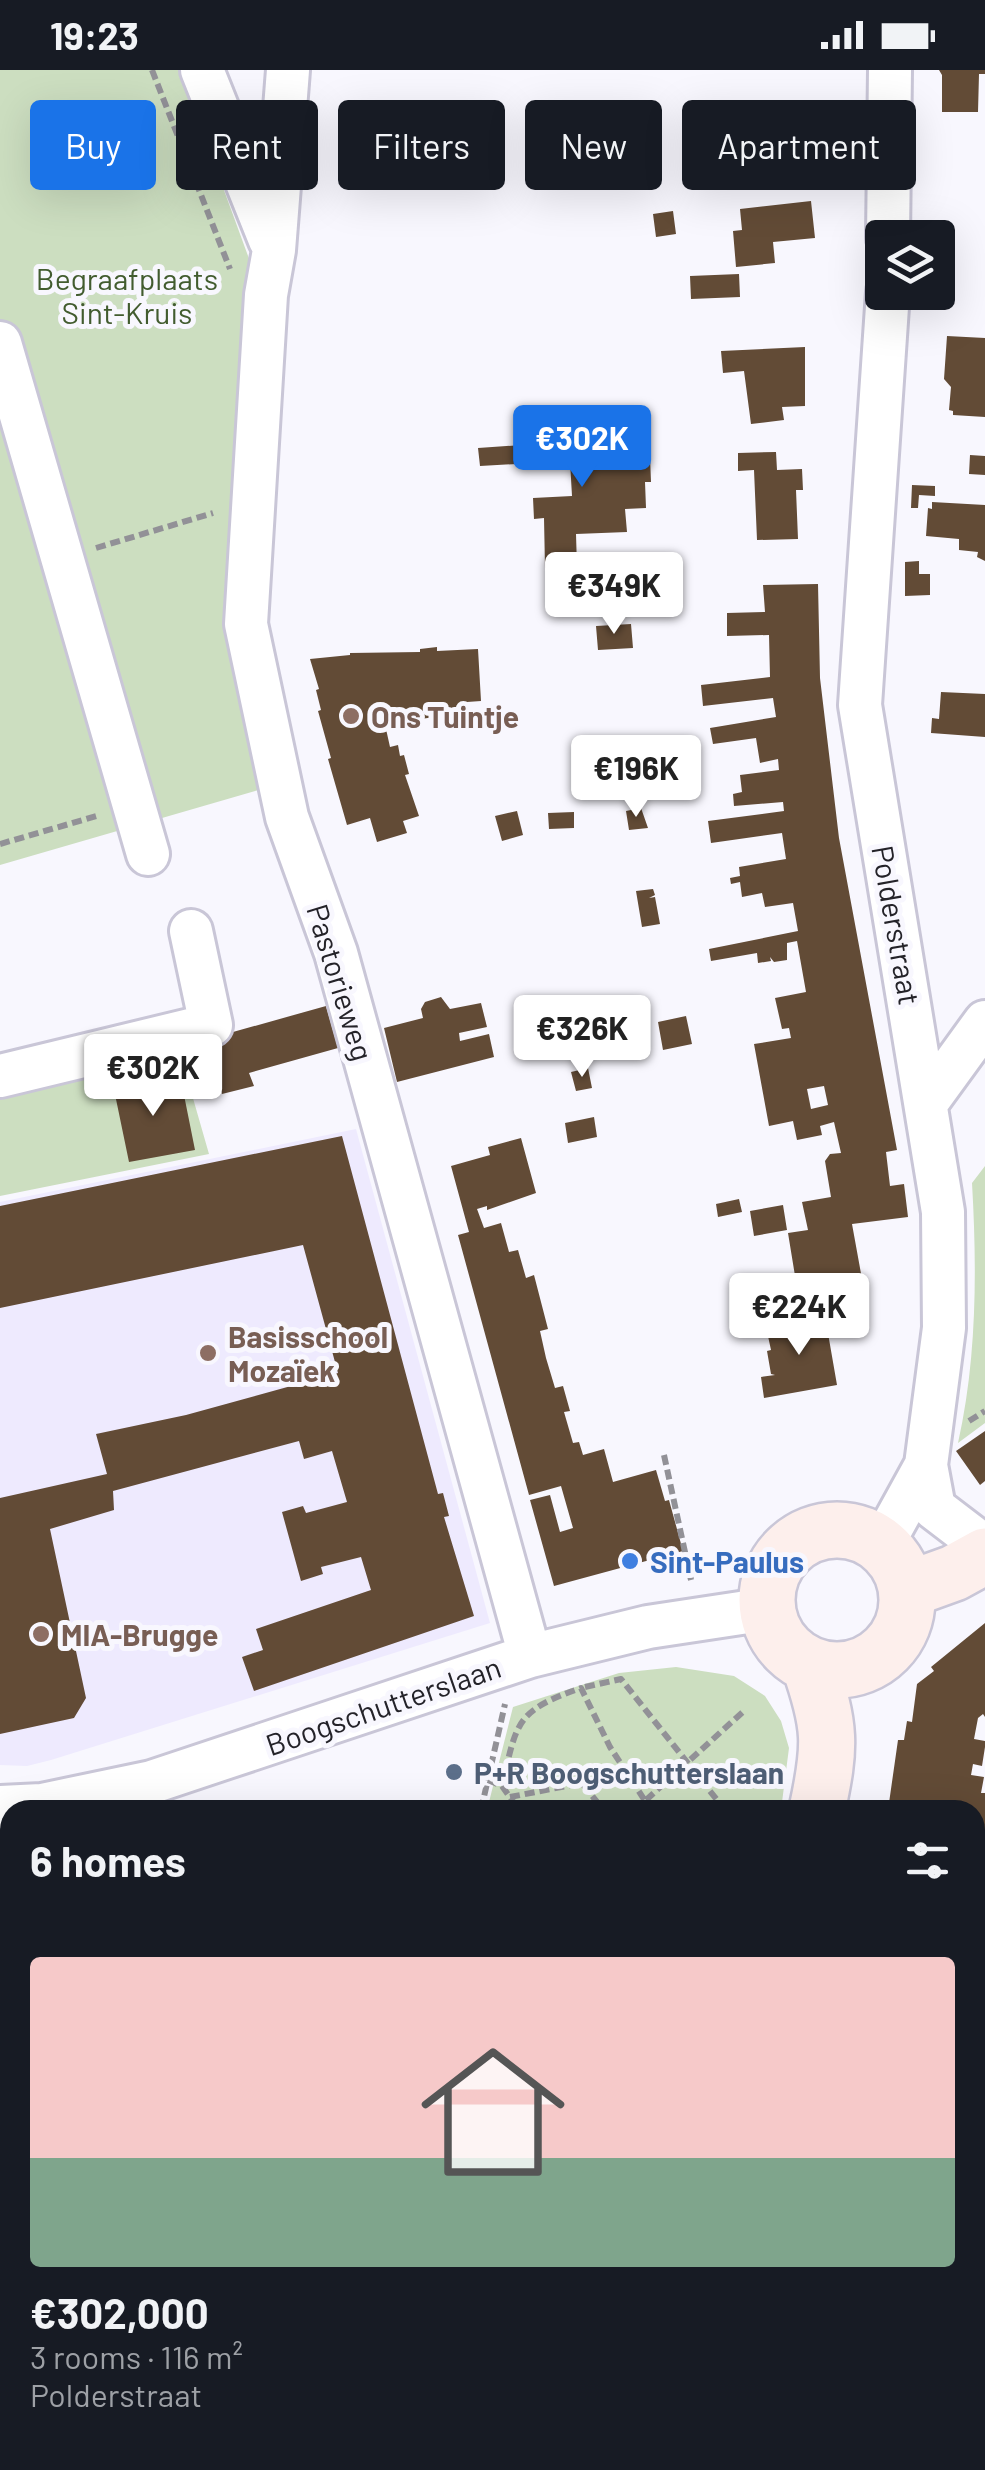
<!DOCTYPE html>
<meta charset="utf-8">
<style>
:root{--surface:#171b24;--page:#242831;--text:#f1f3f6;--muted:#9ea1a6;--line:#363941;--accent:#1a73e8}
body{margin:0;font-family:Barlow,sans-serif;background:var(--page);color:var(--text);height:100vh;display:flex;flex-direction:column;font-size:38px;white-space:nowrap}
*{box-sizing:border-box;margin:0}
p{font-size:32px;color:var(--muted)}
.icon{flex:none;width:55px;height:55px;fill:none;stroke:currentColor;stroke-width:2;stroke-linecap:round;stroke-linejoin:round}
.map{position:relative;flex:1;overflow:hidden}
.drawer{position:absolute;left:0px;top:1730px;width:985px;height:670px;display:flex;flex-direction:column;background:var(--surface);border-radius:30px 30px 0 0;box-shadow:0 10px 40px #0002}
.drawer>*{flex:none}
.top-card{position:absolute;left:30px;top:30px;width:925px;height:90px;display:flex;gap:20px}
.buttons{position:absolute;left:865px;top:150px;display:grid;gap:20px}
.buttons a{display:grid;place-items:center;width:90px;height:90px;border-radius:10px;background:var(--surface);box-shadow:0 10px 40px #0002;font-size:50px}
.price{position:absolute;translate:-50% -85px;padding:0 22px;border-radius:10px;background:#fff;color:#222;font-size:32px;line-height:65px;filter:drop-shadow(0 2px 5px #0008)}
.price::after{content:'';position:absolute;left:50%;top:60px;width:30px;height:22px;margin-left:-15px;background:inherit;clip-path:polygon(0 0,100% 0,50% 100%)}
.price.current{background:var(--accent);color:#fff}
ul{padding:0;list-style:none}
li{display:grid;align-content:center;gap:20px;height:530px;padding:0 30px}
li+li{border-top:2px solid var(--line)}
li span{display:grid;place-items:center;height:310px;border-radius:10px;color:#555}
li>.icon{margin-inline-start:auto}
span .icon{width:180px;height:180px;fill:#fffc;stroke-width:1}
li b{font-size:42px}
h2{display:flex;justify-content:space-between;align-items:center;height:120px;padding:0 30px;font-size:42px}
.pill{padding:0 35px;border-radius:10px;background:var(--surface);box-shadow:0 10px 40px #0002;font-size:35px;line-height:90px}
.pill.current{background:var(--accent);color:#fff}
.status{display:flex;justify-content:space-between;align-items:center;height:70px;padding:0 50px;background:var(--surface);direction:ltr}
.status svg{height:28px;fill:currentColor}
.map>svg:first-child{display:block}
.built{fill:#eeeafe}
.green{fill:#ccdec0}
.building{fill:#624b36;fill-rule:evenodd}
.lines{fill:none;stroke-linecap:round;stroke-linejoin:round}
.street-casing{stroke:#c9c6d7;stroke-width:48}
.secondary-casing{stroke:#c9c6d7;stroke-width:60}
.path{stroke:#929197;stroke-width:6;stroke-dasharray:10 5;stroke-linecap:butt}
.street{stroke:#fff;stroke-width:42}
.secondary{stroke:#fdefec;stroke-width:55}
.education-dot{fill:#8d6e63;stroke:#f8f7fe;stroke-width:4}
.shop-dot{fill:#3f7fe0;stroke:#f8f7fe;stroke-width:4}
.service-dot{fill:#5c6f8a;stroke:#f8f7fe;stroke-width:4}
.labels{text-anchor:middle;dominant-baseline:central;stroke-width:10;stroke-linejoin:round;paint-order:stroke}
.park-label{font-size:30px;fill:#425c2f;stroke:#f8f7fe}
.education-label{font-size:30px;font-weight:bold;fill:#785e54;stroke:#f8f7fe;text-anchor:start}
.street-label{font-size:30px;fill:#242329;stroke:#f8f7fe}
.shop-label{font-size:30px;font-weight:bold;fill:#366cbe;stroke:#f8f7fe;text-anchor:start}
.service-label{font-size:30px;font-weight:bold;fill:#4e5e75;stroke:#f8f7fe;text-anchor:start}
</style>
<div class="status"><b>19:23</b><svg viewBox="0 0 49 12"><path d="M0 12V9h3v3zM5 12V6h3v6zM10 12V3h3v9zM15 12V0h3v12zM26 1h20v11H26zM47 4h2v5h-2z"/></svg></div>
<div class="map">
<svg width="985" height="2400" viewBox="0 0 985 2400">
<rect width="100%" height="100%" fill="#f8f7fe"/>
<path class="built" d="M356,1059L490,1553L51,1690L27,1696L0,1695V1132Z"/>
<path class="green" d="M0,0H180L255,205L269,717L0,795Z
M172,955L209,1084L0,1126V997Z
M985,1096V1353L958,1373C977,1289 977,1198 972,1113Z
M676,1597L734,1606L765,1626L781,1651L789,1678L781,1740H487L513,1637L619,1603Z"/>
<path class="building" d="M939,0H985V4H979L978,42H942V5Z
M811,131L815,168L773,172L775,193L736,197L733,161L742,160L740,139Z
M673,141L676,164L656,167L653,144Z
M739,204L740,227L691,229L690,206Z
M947,266L985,268V347L953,345V341L949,340L951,317L944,309Z
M805,277V336L782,337L784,350L751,354L744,301L723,303L721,281Z
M627,368L629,388L650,386L651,412H645L646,438L625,439L627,462L576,464L577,497L545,498L544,448L534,449L533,428L572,426L570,391L480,396L478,378Z
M776,382L777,400L802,399L803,420H796L798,469L757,470L754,400L738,401V383Z
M970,385L985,386V405L969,404Z
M912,415L935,416V426L919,425L918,438H911Z
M932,432L985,435V491L977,487L978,482L959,480V469L926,466L928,438L932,439Z
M919,491V504H930V525L905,526V492Z
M818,514L820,608L839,768L897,1080L886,1082L890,1116L904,1114L908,1147L852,1154L866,1231L824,1238L819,1215L797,1218L788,1163L808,1160L802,1132L831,1127L825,1091L830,1084L841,1083L834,1052L820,1056L822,1065L797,1070L793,1051L769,1056L754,974L791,968L789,958L782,959L775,928L806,922L797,871L787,873V890L774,892L770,887L771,891L758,893L757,883L711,891L709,879L798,861L793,833L765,837L762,823L742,827L740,812L731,814L730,808L740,806L739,797L786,789L782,763L711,773L708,751L784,741L783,732L734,736L733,724L742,722L740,705L779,700L778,689L760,693L756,668L713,674L710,658L776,647L773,628L703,636L701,615L770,607L769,565L727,566V543L765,542L763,515ZM824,1016L828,1035L811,1039L807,1019Z
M631,554L633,578L598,580L596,556Z
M437,577V581L478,579L481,631L467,632L468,644H461V649L443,650V646L405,651L404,648L384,650L390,677L398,675L400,686L404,685L409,704L405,705L419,746L403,751L407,763L377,772L370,748L347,755L328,689L331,688L318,641L321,640L316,620L319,619L310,589L350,585V583L420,582V579Z
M941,622L985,624V667L931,663L932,648L939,649Z
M641,738L648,758L629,760L626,741Z
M517,741L523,765L502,771L495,746Z
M574,742V758L549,759L548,743Z
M653,819L655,825L649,828L655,827L660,854L642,857L636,821Z
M441,927L450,939L481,933L487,957L459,963L460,971L489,964L494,987L397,1012L384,958L423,948L421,939L425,932Z
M326,936L338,978L249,1003L254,1016L222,1024L218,1010L213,1012L201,971Z
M686,946L692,974L663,980L658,952Z
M588,998L592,1018L576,1021L571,1002Z
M123,1003L130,1018L181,1010L195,1080L129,1092L111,1005Z
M594,1047L597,1067L568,1073L565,1053Z
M342,1066L438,1424L443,1423L449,1446L444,1447L474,1546L254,1621L242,1587L263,1580L256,1559L371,1520L361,1487L321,1497L323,1504L301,1511L282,1442L303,1436L306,1443L347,1432L332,1381L304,1389L299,1371L113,1421L114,1440L50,1459L86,1628L74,1648L0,1664V1428L107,1404L96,1364L186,1345L338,1303L303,1175L0,1238V1136Z
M521,1068L536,1123L487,1140V1136L477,1139L484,1158L501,1153L509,1182L518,1180L526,1208L534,1205L548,1259L540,1261L546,1288L555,1318L563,1316L570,1341L564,1342L573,1373L579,1372L583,1385L604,1379L613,1412L656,1400L665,1431L669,1430L683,1481L554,1516L530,1430L550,1425L560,1462L573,1458L561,1416L529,1425L458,1165L469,1162L451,1096L490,1085L488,1077Z
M739,1129L742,1142L718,1147L716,1134Z
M783,1135L787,1160L754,1166L750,1141Z
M825,1246L837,1315L764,1328L761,1307L775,1305L771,1304L767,1281L771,1280L766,1257Z
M985,1361V1411L980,1415L956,1381Z
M985,1553V1647L983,1644L978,1648L974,1669L985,1671V1677L982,1696L973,1694L971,1705L984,1707L981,1723H985V1860H975V1740H888L898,1670H904L907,1651L912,1652L917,1614L934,1601L931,1597Z
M0,1829L10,1830V1912L1,1903L9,1894L0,1887Z
M975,1921L985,1923V1996L975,1993Z
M10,1946V2073L3,2066L0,2069V1956Z
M975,2053L985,2055L975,2105L985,2118V2136L975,2143Z
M0,2176L10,2186V2216L0,2225Z
M252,2390H468L475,2400H237Z"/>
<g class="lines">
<g class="street-casing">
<path id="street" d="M202,0L270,170
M288,0L274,180L266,225L246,554L287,747L336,883L530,1586
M888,168L890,0
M0,273L148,784
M0,1006L211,955L191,861
M927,1032L985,952
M926,1395L934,1438L985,1477
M882,1475L926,1395L944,1258L943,1142L860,635L888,222
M0,1737L42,1735L152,1712L530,1586L648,1557L767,1539
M975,2028L985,2031"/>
</g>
<g class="secondary-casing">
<path id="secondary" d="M767 1530a70 70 0 1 1 140 0a70 70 0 1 1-140 0Z
M907,1520L954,1503L985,1486
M809,1594C831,1656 831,1676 817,1740
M104,2400L118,2390
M164,2400L178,2390"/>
</g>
<path class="path" d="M152,0L230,199
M96,478L213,443
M0,774L100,745
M969,1351L985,1341
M664,1385L691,1510
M585,1617L621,1609L725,1740
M488,1710L502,1716L519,1740
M502,1716C517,1652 515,1641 581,1618L610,1677L651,1740
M510,1727L582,1713L601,1737L598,1740
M481,1740L505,1634
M635,1740L745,1640
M0,1933L10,1944
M0,2153L10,2147
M0,2343L9,2355"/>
<use href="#street" class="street"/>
<use href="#secondary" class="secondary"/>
</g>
<g class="education-dot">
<circle cx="351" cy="646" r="10"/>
<circle cx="208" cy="1283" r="10"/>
<circle cx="41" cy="1564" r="10"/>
</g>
<circle class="shop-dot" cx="630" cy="1491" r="10"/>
<circle class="service-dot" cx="454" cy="1702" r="10"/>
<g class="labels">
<g class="park-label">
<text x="127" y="208">Begraafplaats<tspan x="127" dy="34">Sint-Kruis</tspan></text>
</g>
<g class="education-label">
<text x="371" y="646">Ons Tuintje</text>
<text x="228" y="1266">Basisschool<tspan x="228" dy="34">Mozaïek</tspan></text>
<text x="61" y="1564">MIA-Brugge</text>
</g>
<g class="street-label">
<text transform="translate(897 855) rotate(80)">Polderstraat</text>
<text transform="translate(341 912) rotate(73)">Pastorieweg</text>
<text transform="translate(383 1635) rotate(-19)">Boogschutterslaan</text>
</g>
<g class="shop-label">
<text x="650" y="1491">Sint-Paulus</text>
</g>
<g class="service-label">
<text x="474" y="1702">P+R Boogschutterslaan</text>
</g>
</g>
</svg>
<div class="buttons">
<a><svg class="icon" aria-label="layers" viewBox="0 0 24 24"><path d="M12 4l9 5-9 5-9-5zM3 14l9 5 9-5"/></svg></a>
</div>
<b class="price current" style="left:582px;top:420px">€302K</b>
<b class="price" style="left:614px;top:567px">€349K</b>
<b class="price" style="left:636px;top:750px">€196K</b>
<b class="price" style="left:582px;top:1010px">€326K</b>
<b class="price" style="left:153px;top:1049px">€302K</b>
<b class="price" style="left:799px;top:1288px">€224K</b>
<div class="top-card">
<a class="pill current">Buy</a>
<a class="pill">Rent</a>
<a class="pill">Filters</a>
<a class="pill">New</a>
<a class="pill">Apartment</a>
</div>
<section class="drawer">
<h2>6 homes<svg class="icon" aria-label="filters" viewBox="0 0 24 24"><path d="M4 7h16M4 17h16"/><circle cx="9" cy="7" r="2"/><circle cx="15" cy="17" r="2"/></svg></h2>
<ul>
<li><span style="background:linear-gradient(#f6c9c9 65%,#7fa58c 0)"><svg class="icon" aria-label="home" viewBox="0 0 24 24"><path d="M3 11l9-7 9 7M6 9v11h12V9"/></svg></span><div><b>€302,000</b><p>3 rooms · 116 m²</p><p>Polderstraat</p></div></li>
</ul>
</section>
</div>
